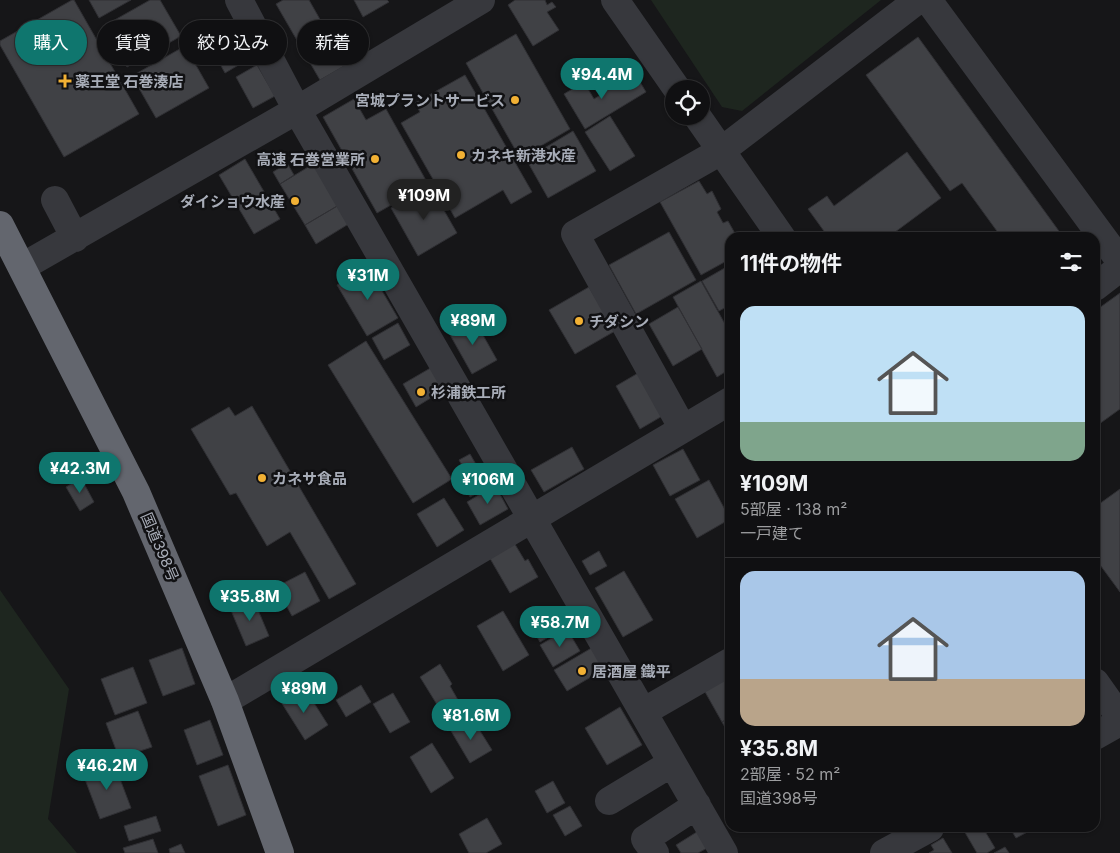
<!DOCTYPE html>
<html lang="ja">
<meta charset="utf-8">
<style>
:root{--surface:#101012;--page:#19191b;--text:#f1f3f6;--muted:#9c9d9f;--line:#303032;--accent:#0f766e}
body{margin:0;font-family:Inter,"Noto Sans JP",sans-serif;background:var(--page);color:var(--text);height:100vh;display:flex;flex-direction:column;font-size:19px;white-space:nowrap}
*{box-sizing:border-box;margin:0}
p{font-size:16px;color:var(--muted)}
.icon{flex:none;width:28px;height:28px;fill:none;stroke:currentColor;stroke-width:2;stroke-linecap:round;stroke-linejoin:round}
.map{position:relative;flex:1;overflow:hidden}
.details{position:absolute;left:725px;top:232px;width:375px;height:600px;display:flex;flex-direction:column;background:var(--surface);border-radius:15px;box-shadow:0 1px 4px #0004,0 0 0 1px var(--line)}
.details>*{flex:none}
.banner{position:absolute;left:15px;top:20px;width:475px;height:45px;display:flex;gap:10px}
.tools{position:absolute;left:665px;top:80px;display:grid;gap:10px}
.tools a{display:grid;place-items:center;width:45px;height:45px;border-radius:50%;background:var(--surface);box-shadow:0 1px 4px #0004,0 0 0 1px var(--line);font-size:25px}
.price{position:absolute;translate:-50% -42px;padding:0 11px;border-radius:18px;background:var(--accent);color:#fff;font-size:16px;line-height:32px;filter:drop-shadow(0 1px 2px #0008)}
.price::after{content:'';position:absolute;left:50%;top:30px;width:15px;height:11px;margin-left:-8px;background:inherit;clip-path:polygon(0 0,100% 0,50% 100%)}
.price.selected{background:#222;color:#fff}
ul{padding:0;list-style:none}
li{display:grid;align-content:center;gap:10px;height:265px;padding:0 15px}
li+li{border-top:1px solid var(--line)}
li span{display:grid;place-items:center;height:155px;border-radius:15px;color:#555}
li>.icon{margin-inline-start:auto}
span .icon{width:90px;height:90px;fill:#fffc;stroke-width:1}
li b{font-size:21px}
h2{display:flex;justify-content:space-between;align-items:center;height:60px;padding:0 15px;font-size:21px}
.tag{padding:0 18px;border-radius:22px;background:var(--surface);box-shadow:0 1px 4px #0004,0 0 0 1px var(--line);font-size:18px;line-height:45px}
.tag.selected{background:var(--accent);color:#fff}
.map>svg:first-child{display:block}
.green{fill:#1e261f}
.building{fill:#404145;stroke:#303034}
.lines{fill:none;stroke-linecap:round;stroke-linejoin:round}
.minor{stroke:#37383d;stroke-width:28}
.highway{stroke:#63666e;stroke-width:28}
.poi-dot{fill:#f2b134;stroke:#111113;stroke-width:2}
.labels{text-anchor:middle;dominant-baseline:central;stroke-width:5;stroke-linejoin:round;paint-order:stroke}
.poi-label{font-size:15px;font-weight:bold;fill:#a8adb8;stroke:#111113;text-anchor:start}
.street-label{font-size:15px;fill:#a8adb8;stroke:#111113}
</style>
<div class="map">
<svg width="1120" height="853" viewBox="0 0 1120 853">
<rect width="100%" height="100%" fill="#161618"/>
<path class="green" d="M651,0H881L742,111L722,107Z
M0,590L69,689L48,819L77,853H0Z"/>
<path class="building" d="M72,0H74L139,114L64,157L0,45V41Z
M89,0H131L99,18Z
M150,0H160L181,36L127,67L104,26Z
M283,0H309L346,65L320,80L276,4Z
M354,0H387L389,2L363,17Z
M515,0H545L547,5L552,2L556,7L547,12L559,30L533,46L508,5Z
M232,33L247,60L225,73L210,46Z
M516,34L570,129L520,158L466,63Z
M918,37L1064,238H1002L962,183L950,191L866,75Z
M185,46L209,88L156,118L132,76Z
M257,65L275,96L253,108L236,77Z
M465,75L532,192L511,204L503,190L455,218L401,123L420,112L415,103Z
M637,77L646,92L585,129L564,94L584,82L594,99L602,94L598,88L607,83L610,89L627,78L629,82Z
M354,99L366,120L386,109L428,184L377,213L323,117Z
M610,116L635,156L610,171L585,132Z
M573,131L596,171L548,198L526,159Z
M907,152L941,198L887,238H829L808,209L827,196L834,206Z
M245,159L280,219L254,234L219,175Z
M320,160L344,202L305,225L280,184Z
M287,163L294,175L280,184L273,172Z
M699,181L707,194L712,191L721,209L717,212L723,223L728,221L737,237L730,238V259L701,275L660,202Z
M430,186L457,233L418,256L391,208Z
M344,202L355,220L316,244L305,225Z
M669,232L696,280L636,314L609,265Z
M730,265V305L719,311L702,281Z
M368,267L398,318L367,336L337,285Z
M701,281L730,333V369L717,377L673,297Z
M589,287L615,331L575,354L549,310Z
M1120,293V409L1095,427V311Z
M678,307L702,349L673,366L649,324Z
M474,319L497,360L472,374L449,333Z
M398,323L410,345L384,360L372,338Z
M366,341L452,479L413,503L328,365Z
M434,366L447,388L416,407L403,384Z
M640,372L664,415L640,429L616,386Z
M252,406L356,584L329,599L290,532L267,546L236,493L230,495L191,429L229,407L235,416Z
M572,447L584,469L544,492L531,470Z
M683,449L700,480L670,496L653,465Z
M470,454L485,480L498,474L501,480L470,497L456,471L463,467L459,460Z
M81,478L94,502L80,511L66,487Z
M709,480L730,519L697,538L675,499Z
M495,485L508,509L480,525L467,502Z
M1120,489V592L1095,558V507Z
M444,498L464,530L437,547L417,514Z
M513,541L525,561L528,559L538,577L510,593L488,555Z
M599,551L607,566L590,575L582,561Z
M624,571L653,620L623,637L595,588Z
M305,572L320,601L292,616L276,587Z
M247,586L253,598L238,604L233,592Z
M253,598L269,636L246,646L230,608Z
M550,609L562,629L540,642L528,622Z
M503,611L529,655L503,671L477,626Z
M567,629L580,651L553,667L540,645Z
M595,646L608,667L567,691L554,670Z
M182,648L195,684L163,696L149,660Z
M440,664L452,684L450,686L458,700L441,711L420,677Z
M133,667L147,703L115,715L101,679Z
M730,675V717L722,722L704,690Z
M361,685L371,702L346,717L336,700Z
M304,687L328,725L305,740L281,702Z
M393,693L410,722L390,733L373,704Z
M620,707L642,745L607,765L585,728Z
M138,711L152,747L119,758L106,723Z
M730,717V736L722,722Z
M472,718L492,750L470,763L451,731Z
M210,720L223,755L197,765L184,730Z
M432,743L454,778L431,793L410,757Z
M114,763L131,808L100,819L83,774Z
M228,765L246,815L218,826L199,776Z
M553,781L565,803L547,813L535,791Z
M570,806L582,826L565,836L553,815Z
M156,816L161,831L129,841L124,826Z
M487,818L502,844L486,853H469L459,834Z
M966,828H983L995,848L987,853H977L963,829Z
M1010,828H1035L1016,838Z
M700,830L709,847L698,853H681L676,845Z
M943,838L952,853H929L934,850L931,845Z
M153,839L158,853H125L123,848Z
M181,844L185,853H170L169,849Z
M1005,847L1009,853H994Z"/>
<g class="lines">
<path class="minor" d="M239,0L297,110L724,853
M615,0L677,89
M928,0L1120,261
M697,116L782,238
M55,200L75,238
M22,267L297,110L481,0
M1095,287L1120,268
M683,429L575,234L721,151L918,0
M1095,682L1120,717
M225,701L730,401
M643,712L730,662
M1095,736L1120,722
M609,801L672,763
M655,853L645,839L697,805
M884,853L930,828"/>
<path class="highway" d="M0,225L136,492L225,701L280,853"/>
</g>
<g class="poi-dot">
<path d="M62.5 73.5h5v5h5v5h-5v5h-5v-5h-5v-5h5z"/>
<circle cx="515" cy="100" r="5"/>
<circle cx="461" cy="155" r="5"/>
<circle cx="375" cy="159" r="5"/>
<circle cx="295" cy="201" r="5"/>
<circle cx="579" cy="321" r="5"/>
<circle cx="421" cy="392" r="5"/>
<circle cx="262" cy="478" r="5"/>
<circle cx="582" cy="671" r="5"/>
</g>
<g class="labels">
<g class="poi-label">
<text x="75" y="81">薬王堂 石巻湊店</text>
<text x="505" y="100" text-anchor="end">宮城プラントサービス</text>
<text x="471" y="155">カネキ新港水産</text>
<text x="365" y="159" text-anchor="end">高速 石巻営業所</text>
<text x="285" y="201" text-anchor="end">ダイショウ水産</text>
<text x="589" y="321">チダシン</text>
<text x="431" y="392">杉浦鉄工所</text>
<text x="272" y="478">カネサ食品</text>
<text x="592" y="671">居酒屋 鐵平</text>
</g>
<g class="street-label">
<text transform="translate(160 547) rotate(67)">国道398号</text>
</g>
</g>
</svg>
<div class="tools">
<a><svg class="icon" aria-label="locate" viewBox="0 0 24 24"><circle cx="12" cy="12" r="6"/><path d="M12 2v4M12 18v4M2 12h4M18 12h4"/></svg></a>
</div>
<b class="price" style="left:602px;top:100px">¥94.4M</b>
<b class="price selected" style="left:424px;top:221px">¥109M</b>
<b class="price" style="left:368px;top:301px">¥31M</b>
<b class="price" style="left:473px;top:346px">¥89M</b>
<b class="price" style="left:80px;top:494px">¥42.3M</b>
<b class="price" style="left:488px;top:505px">¥106M</b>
<b class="price" style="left:250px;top:622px">¥35.8M</b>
<b class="price" style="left:560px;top:648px">¥58.7M</b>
<b class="price" style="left:304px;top:714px">¥89M</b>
<b class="price" style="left:471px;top:741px">¥81.6M</b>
<b class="price" style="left:107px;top:791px">¥46.2M</b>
<div class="banner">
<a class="tag selected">購入</a>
<a class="tag">賃貸</a>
<a class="tag">絞り込み</a>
<a class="tag">新着</a>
</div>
<section class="details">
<h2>11件の物件<svg class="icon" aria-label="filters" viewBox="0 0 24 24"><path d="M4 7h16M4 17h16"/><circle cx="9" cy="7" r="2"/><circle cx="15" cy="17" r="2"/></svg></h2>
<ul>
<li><span style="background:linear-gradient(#bfe0f5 75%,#7fa58c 0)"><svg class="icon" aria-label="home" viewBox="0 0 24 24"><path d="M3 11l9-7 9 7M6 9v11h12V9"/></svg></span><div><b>¥109M</b><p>5部屋 · 138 m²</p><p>一戸建て</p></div></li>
<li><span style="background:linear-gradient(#a9c7e8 70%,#b9a48a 0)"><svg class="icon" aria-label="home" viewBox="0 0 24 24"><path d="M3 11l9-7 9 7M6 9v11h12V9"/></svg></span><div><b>¥35.8M</b><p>2部屋 · 52 m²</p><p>国道398号</p></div></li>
</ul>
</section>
</div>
